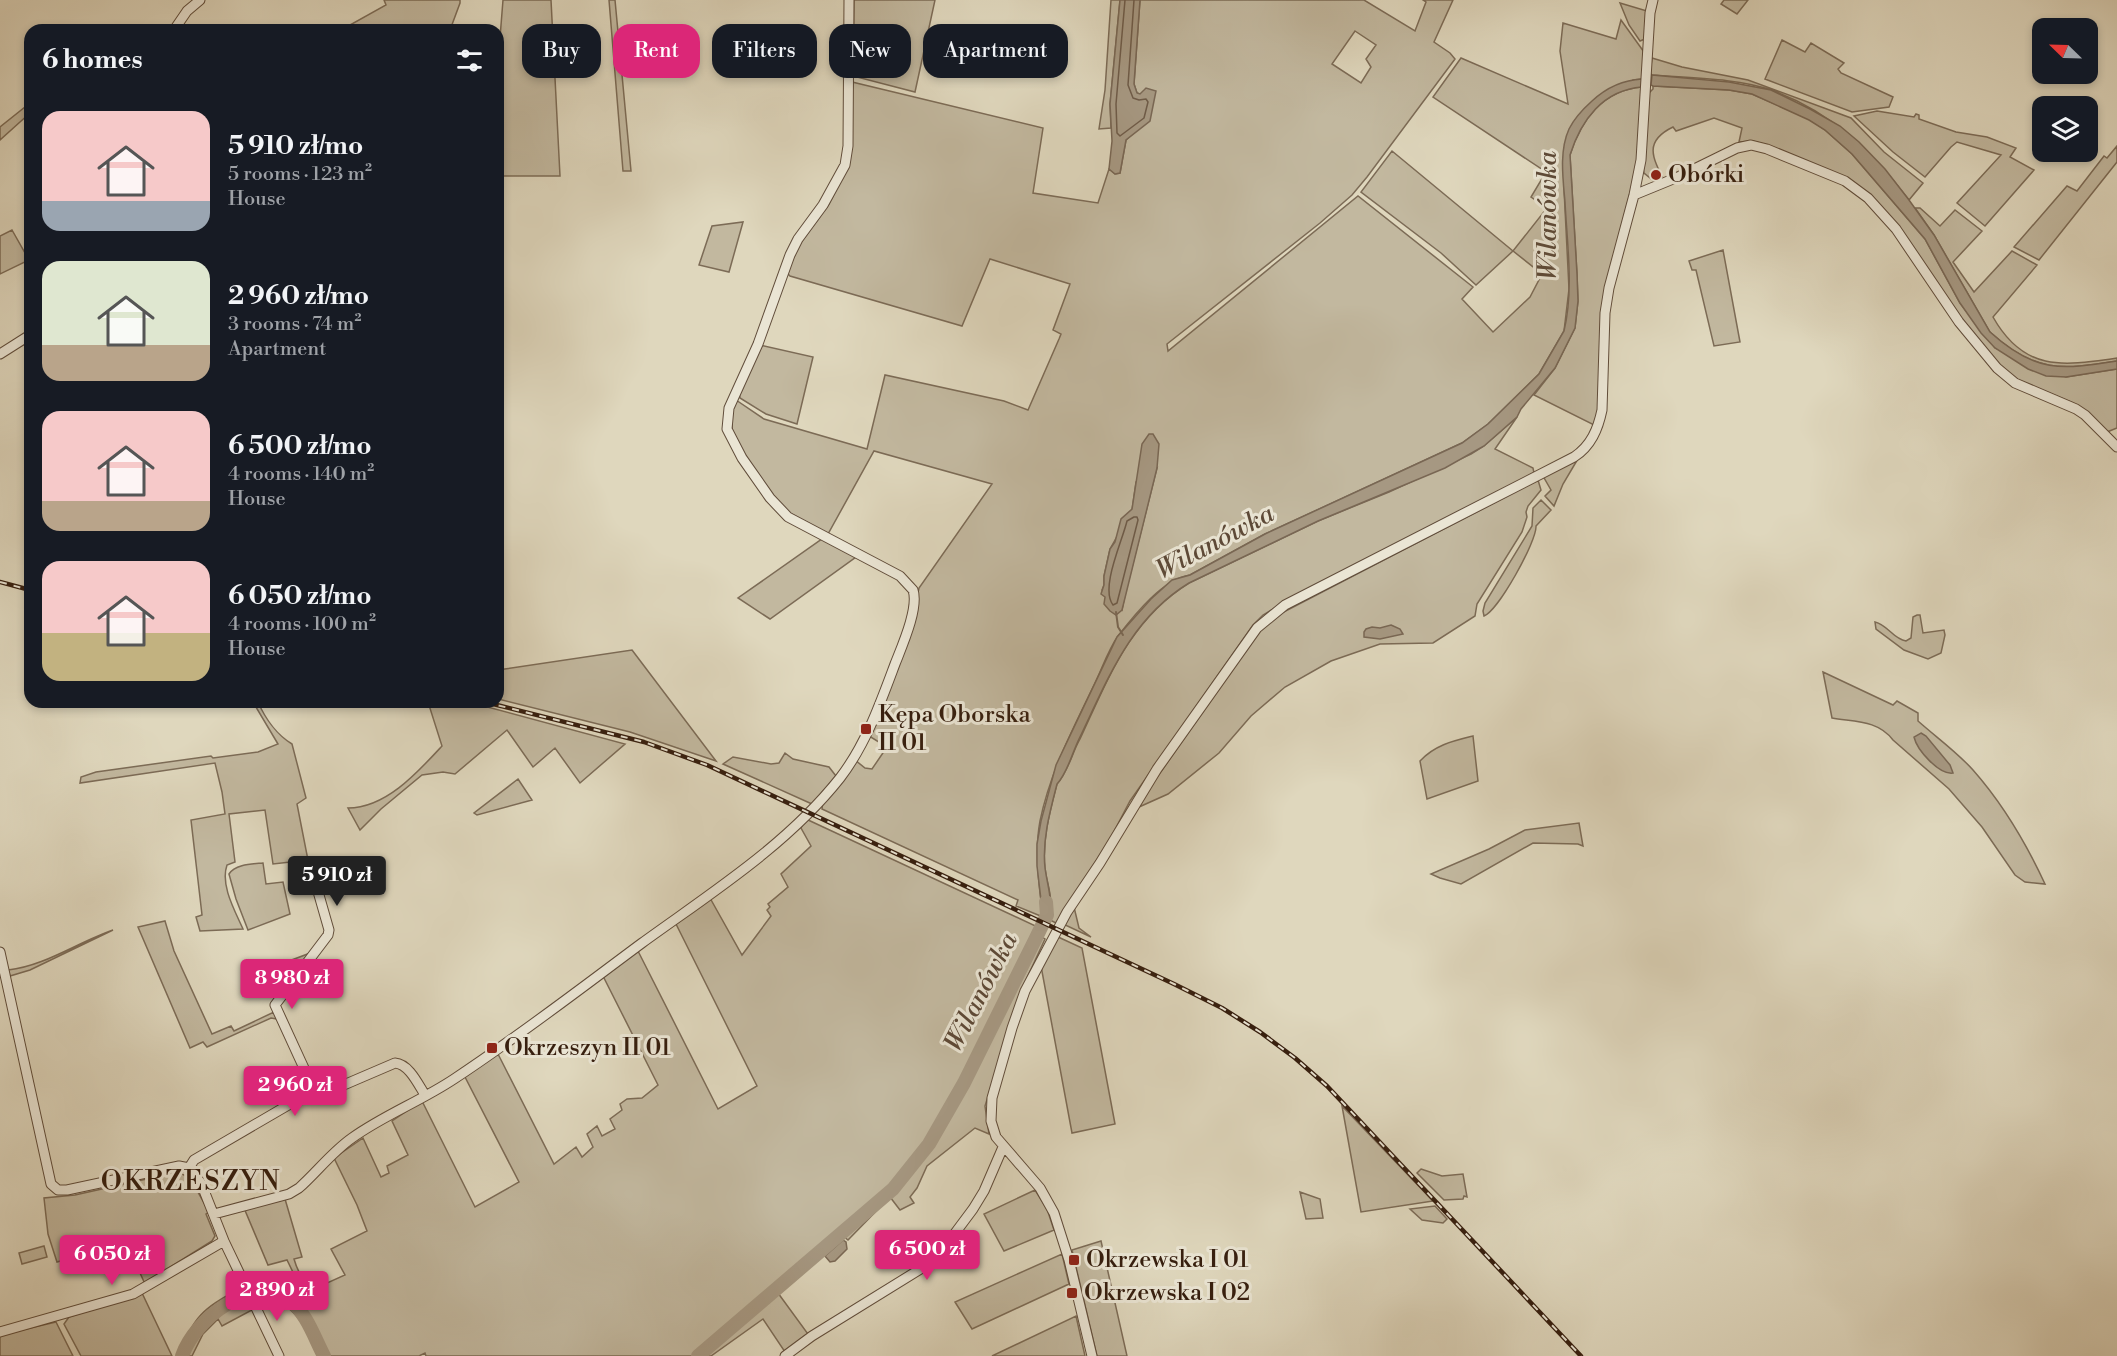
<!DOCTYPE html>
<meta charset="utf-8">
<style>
:root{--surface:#171b24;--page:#20242c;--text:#f1f3f6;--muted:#9ea1a6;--accent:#db2777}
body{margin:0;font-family:"Libre Bodoni",serif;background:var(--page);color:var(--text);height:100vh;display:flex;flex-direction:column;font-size:22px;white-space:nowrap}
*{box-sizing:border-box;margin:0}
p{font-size:20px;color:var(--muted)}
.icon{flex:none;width:33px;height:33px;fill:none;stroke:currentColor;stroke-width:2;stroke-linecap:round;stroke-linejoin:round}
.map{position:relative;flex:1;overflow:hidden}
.side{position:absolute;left:24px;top:24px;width:480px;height:684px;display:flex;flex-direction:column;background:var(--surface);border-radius:18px;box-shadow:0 3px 9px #0003}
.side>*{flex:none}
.banner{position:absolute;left:522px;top:24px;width:570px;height:54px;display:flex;gap:12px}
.needle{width:39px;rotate:293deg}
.tools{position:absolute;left:2032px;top:18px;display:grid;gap:12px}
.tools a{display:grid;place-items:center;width:66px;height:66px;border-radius:12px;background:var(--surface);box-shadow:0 3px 9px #0003;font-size:30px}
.price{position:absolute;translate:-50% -51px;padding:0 14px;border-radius:6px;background:var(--accent);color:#fff;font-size:20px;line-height:39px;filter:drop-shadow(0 2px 3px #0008)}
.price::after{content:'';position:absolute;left:50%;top:36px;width:18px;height:14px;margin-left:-9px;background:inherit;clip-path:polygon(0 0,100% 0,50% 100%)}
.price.current{background:#222;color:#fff}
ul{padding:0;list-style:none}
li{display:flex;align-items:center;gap:18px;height:150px;padding:0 18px}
li span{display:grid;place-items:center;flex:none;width:168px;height:120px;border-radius:18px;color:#555}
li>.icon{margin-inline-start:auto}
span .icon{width:72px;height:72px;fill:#fffc;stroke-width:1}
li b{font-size:26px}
h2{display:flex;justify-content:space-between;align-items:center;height:72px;padding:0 18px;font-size:26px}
.pill{padding:0 21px;border-radius:18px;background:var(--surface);box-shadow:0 3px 9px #0003;font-size:21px;line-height:54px}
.pill.current{background:var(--accent);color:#fff}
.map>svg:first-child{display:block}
.green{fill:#c2b89f;stroke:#7c6b56;stroke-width:1.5;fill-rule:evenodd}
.water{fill:#a69882;stroke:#796754;stroke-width:1.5}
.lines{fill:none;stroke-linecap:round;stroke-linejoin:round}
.shore{stroke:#6e5b48;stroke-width:1.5}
.stream{stroke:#796754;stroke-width:2}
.river{stroke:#a69882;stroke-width:14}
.minor-casing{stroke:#604c3a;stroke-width:11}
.minor{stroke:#eae5d4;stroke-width:9}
.rail-casing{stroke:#361e0e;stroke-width:4.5}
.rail{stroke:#eae5d4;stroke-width:2;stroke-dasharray:7;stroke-linecap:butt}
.poi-dot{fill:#8f2418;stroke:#eae5d4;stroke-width:2}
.labels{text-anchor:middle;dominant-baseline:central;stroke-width:6;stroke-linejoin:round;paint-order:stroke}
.poi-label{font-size:24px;fill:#361e0e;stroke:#eae5d4;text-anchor:start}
.water-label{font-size:26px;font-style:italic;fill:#5d4937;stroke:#eae5d4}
.quarter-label{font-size:27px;letter-spacing:1.5px;fill:#361e0e;stroke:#eae5d4}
</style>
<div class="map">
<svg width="2117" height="1356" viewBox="0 0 2117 1356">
<rect width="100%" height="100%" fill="#dfd7bd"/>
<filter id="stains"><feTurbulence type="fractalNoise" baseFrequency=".00333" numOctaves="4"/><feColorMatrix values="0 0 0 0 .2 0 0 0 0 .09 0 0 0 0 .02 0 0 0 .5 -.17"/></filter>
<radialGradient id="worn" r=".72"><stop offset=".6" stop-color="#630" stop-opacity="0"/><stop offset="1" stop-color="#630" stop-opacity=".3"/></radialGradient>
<path class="green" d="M384,0H460V3L450,30H341L386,5Z
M503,0H551L560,176H498V63Z
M609,0H615L631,171H623Z
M854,0H935L915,92L853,76Z
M1111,0H1120L1110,104L1111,128L1099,129L1105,90Z
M1140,0H1364L1415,31L1426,2L1423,0H1453L1434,42L1450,53L1455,59L1367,177L1352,195L1320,223L1167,344L1168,351L1358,196L1473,287L1462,299L1493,332L1530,297L1542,274L1513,251L1476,285L1441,253L1361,192L1392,151L1513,251L1547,208L1531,197L1546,172L1433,97L1461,58L1568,104L1560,51L1563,23L1616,39L1621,20L1644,52L1642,79L1633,80L1575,120L1564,189L1569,289L1564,331L1539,374L1488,424L1462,443L1265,534L1190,575C1163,579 1135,614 1118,636C1108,650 1102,669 1094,685C1073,729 1050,772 1040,821C1034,853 1039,885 1043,917L1016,906L1018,900L822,809L823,800L855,760L865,768L872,769L887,747L869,736L877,723L911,623L919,588L992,484L874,451L828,534L786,511L762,487L732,430V409L736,400L764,419L867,449L885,375L1004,401L1028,410L1059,339L1061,334L1053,330L1070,284L990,259L962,326L790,276L787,273L799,245L829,204L847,168L852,82L1043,128L1033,193L1098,203L1109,169L1115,174L1120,173L1126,140L1137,130L1140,94L1137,93L1134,84ZM1355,31L1376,45L1366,59L1371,67L1361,83L1332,64ZM1157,468L1125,595L1122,610L1102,590L1104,585V576L1110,549L1132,510L1136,482Z
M1724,0H1748L1737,14L1721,4Z
M1620,3L1647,11L1645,39L1640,41L1629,25Z
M1782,40L1805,52L1811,43L1844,63L1838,69L1841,73L1893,97L1889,107L1852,112L1765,79Z
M1652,58L1682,67L1748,80L1851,118L1884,152L1923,183L1909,200C1872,151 1830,111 1771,90C1738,78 1687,78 1652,75L1650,73Z
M1653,86L1729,90L1752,94L1809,119L1825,130L1852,154L1925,239L1960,303L1995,348L2066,377L2117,369V428L2107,432L2089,414L2073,403L2015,379L2001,368L1979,342L1873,200L1767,145L1753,141L1739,142L1742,128L1714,118L1676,131L1673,127C1644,141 1652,157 1664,180L1655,182L1644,173L1643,167L1649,93L1653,89Z
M1642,87L1638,152L1635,174L1608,277L1598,411L1594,425L1534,395L1555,368L1575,328L1578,301L1577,274L1570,155C1581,120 1603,90 1642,87Z
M30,103V113L0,140V127Z
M1877,111L1914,117L1916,114L1919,115V119L1956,132L1987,137L2016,148L2010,157L2034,170L1985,226L1957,203L2001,155L1957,142L1951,147L1925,177L1893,152L1854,116Z
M2117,146V162L2039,260L2014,247L2067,186L2077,191L2104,156L2107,158Z
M1915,208H1920L1940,226L1955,210L1982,231L1953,262L1974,292L2012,251L2037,265L1993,317C2024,372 2062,366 2117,358V361C2061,370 2035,373 1990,332L1934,235Z
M743,222L729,272L699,265L712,226Z
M12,230L29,260L0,274V236Z
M1723,250L1740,342L1714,346L1696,270H1692L1689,261Z
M760,345L813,357L797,424L766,414L740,398L739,393Z
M1517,417L1495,449L1533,468L1534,473L1288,600L1263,615L1253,625L1130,801L1109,841L1056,923L1048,919C1054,895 1048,891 1045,868C1042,840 1050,811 1057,784C1068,772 1072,753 1080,739C1108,679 1130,619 1189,583L1318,521L1389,492L1471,454L1484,446Z
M1579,457L1563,484L1554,506L1545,496L1551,490L1543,476Z
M1538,480L1541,490L1528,506L1526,512L1527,517L1522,532L1477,604L1475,616L1433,643L1380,644L1331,661L1285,687L1251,716L1219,753L1168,794L1139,807V803L1258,633L1274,617Z
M1541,500L1551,510L1536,526C1537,541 1498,611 1484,616L1483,611L1485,603L1532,526L1533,508Z
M822,539L856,557L770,619L738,598Z
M1917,615H1920L1923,633L1944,630L1945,635L1941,653L1928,659L1904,650L1876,629L1875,622C1888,625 1893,639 1906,641L1911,638L1913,617Z
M632,650L716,761L630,732L498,699V670Z
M1823,672L1893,705L1897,701L1918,713V721C1936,737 1957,752 1973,770C2003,804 2026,843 2045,884L2025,882L2015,875L1982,827L1949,789L1893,740C1878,720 1855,722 1832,718Z
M253,702H258C265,718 277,735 292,744L306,798L297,804L308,860L273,864L265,810L229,814L235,862L227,865C220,885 235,911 243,929L200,931L196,917L202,915L191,820L225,814L222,792L215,763L80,783L81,777L96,772L211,756L213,758L258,752L278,744Z
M428,702H469L625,744L580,783L555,748L533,767L507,730L455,774L443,772L422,775L381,809L360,830L348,808C386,808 418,772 442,746Z
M1473,736L1478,781L1427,799L1420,761C1435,745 1453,741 1473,736Z
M785,753L793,759L829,767L836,776L812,804L723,764L733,757L771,764L779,763Z
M518,779L532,800L477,815L474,813Z
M806,819L1042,929L1039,935L1045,939L1020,993L985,1106L989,1134L975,1128L927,1166L917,1188L910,1197L914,1203L900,1210L890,1197L848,1240L843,1236L778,1293L808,1334L785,1352L763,1319L711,1356H426L425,1353L419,1356H321C307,1333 296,1302 267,1299L259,1305L251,1288C267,1288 285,1291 297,1303L305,1297L287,1260L268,1265L244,1208L285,1199L302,1257L294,1259C298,1273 303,1280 314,1289L345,1275L331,1249L367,1231L357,1205L334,1158L363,1138L381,1177L389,1173L387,1166L408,1155L392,1121L422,1101L475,1207L519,1182L465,1077L498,1054L554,1164L576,1147L582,1157L593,1147L587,1134L597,1126L602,1136L615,1129L610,1119L622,1110L620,1104L627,1099L642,1098L658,1085L603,976L638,951L718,1109L757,1086L676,924L710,898L742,955L771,916L767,910L770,907L768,904L788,887L781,874L811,846L801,828Z
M1579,823L1583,846L1578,844L1533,843L1461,884L1440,878L1431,874L1489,849L1525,830Z
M263,863L266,884L283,882L290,914L248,930L236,899L229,874C235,864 252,864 263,863Z
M1074,907L1079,928L1091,937L1063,924Z
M165,921L174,951L212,1034L231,1026L234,1031L274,1012L277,1019L271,1018L207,1047L203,1042L190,1048L138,927Z
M113,930L30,970L10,976L8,970C45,966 78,942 113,930Z
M1056,936L1082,948L1115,1124L1072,1133L1041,966Z
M313,952L276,1000L265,970Z
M1342,1106L1433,1201L1361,1212Z
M1421,1169L1442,1176L1463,1174L1467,1197L1464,1196L1463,1199L1444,1200L1417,1173Z
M178,1172L190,1178L209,1212L206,1214L215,1236L212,1241L164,1271H160L161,1275L145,1284L126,1242L57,1262L48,1234L44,1198L75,1195Z
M1035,1190L1047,1209L1054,1230L1004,1251L984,1214Z
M1300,1192L1320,1199L1323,1218L1306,1219Z
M1435,1206L1447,1219L1443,1223L1422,1220L1410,1209Z
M1101,1241L1127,1356H1097L1072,1250Z
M44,1246L47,1257L22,1264L19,1253Z
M1062,1254L1069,1284L972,1329L955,1302Z
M240,1289L252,1310L222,1326L218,1319L203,1334L192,1356H178C193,1318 203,1307 240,1289Z
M142,1293L172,1356H81L64,1324L69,1317Z
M1076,1316L1085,1356H992Z
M56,1322L73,1356H0V1335Z"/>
<path class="water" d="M1120,0H1140L1134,84L1137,93L1140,94L1146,88L1156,91L1150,121L1126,140L1120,173L1115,174L1109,169L1112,141L1110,104Z
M1652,75L1729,82L1771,90L1810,109L1840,126L1859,142L1885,169L1909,200L1934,235L1990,332C2035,373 2061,370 2117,361V369L2066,377L2046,376L2028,369L1995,348L1981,333L1960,303L1925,239L1852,154L1825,130L1809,120L1752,94L1729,90L1653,86L1651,85Z
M1642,79V87C1603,90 1581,120 1570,155L1577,274L1578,301L1575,328L1555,368L1521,409L1517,417L1484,446L1445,468L1318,521L1189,583C1130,619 1108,679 1079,739C1072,753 1068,772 1057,784C1050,811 1042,840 1045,868C1048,890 1053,896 1048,919L1043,917L1037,866V844L1041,821L1056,765L1117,637L1151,599L1172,580L1190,575L1265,534L1462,443L1488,424L1539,374L1564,331C1574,289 1567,244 1565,202C1563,179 1559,151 1569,129C1575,117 1583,109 1592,101C1606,88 1622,80 1642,79Z
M1149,434H1153L1159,444L1157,468L1122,610L1116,615L1110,611L1104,604L1105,597L1101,594L1104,585V576L1110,549L1115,542L1121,519L1132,509L1142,444Z
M1391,625L1400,629L1403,634L1380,639L1364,637V632L1366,629L1372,627L1380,628Z
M1921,733L1926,736L1950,765L1953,773C1939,775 1917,750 1914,737Z
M843,1240L846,1242L847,1249L835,1261L830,1262L825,1256Z"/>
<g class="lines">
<path class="shore" d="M1125,0L1116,104L1117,133L1120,136L1144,118L1148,102L1146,99L1139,100L1133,98L1128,85L1134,0
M1134,517H1137L1138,520L1117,603L1113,605C1100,588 1122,542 1127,521Z"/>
<path class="stream" d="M1116,612L1118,627L1123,635"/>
<path class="river" d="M182,1356C195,1319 250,1275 290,1301C306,1312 315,1339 324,1356
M698,1356L893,1189L929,1144L964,1083L1035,940L1047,915L1046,902"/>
<g class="minor-casing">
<path id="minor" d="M174,30L187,11L200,0
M1634,195L1678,177L1737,148L1751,145L1767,149L1845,181L1868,198L1896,229L1959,322L1997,368L2015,383L2076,409L2085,415L2117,447
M0,354L30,335
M0,952L51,1184L58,1190H67L179,1166L189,1168L201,1183L224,1241L279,1356
M314,1090L275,1005L328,935L329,930L315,881
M189,1168L194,1160L314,1090L325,1093L395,1063C409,1064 418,1084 425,1095
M214,1214L289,1194L299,1188C317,1172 332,1152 352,1138C384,1115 421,1101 454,1079C518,1037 580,989 642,943C711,893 787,845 840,778C866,744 880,704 895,664C902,646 919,608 913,590L900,576L788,517L770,498L742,458L727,429L729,408L758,344L790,255L798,239L823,205L845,165L848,146L849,0
M0,1332L133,1294L224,1241
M785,1356L812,1336L935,1260L973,1209L984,1191L1003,1147
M1092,1356L1069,1260L1054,1213L1040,1188L996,1137L991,1121L992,1098L1012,1028L1025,991L1067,912L1100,863L1157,769L1257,628L1285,605L1574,457C1591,446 1598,429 1602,410L1605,313L1609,288L1634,195L1641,160L1650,13L1653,0"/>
</g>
<use href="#minor" class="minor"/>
<g class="rail-casing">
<path id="rail" d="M0,582L30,590
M485,702L644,742L707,765L1174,984L1222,1008L1260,1032L1295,1058L1327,1086L1581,1356"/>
</g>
<use href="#rail" class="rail"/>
</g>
<g class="poi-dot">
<circle cx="1656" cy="175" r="6"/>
<rect x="860" y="723" width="12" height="12" rx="3"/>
<rect x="486" y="1042" width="12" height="12" rx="3"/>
<rect x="1068" y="1254" width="12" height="12" rx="3"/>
<rect x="1066" y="1287" width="12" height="12" rx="3"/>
</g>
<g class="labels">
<g class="poi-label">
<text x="1668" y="175">Obórki</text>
<text x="878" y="715">Kępa Oborska<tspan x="878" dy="28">II 01</tspan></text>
<text x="504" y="1048">Okrzeszyn II 01</text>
<text x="1086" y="1260">Okrzewska I 01</text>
<text x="1084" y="1293">Okrzewska I 02</text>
</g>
<g class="water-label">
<text transform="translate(1548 216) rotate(-90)">Wilanówka</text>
<text transform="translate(1215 542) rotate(-28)">Wilanówka</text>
<text transform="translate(981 992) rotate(-63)">Wilanówka</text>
</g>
<g class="quarter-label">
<text x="191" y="1182">OKRZESZYN</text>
</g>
</g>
<rect width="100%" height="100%" filter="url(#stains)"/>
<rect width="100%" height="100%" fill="url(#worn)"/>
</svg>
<div class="tools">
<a><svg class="needle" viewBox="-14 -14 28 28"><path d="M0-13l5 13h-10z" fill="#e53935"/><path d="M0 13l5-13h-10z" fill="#9ea1a6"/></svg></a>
<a><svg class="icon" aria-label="layers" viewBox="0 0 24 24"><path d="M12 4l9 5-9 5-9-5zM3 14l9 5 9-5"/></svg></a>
</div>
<b class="price current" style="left:337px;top:907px">5 910 zł</b>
<b class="price" style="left:292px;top:1010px">8 980 zł</b>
<b class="price" style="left:295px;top:1117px">2 960 zł</b>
<b class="price" style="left:927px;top:1281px">6 500 zł</b>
<b class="price" style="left:112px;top:1286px">6 050 zł</b>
<b class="price" style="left:277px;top:1322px">2 890 zł</b>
<div class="banner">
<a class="pill">Buy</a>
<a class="pill current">Rent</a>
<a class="pill">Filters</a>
<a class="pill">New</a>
<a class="pill">Apartment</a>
</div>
<section class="side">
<h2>6 homes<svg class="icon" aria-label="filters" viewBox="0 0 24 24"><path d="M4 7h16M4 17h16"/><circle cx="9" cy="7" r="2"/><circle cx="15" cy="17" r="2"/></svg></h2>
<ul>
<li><span style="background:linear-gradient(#f6c9c9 75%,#9aa5b1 0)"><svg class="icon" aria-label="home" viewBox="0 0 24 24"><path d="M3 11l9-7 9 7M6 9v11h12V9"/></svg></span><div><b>5 910 zł/mo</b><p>5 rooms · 123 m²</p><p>House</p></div></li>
<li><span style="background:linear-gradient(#dfe7d0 70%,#b9a48a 0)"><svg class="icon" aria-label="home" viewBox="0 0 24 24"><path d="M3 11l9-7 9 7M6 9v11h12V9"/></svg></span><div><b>2 960 zł/mo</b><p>3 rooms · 74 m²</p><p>Apartment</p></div></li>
<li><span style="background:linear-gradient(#f6c9c9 75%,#b9a48a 0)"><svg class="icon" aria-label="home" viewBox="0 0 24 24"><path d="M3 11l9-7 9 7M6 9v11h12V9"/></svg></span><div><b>6 500 zł/mo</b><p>4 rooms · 140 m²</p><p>House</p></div></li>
<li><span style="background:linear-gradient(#f6c9c9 60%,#c2b280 0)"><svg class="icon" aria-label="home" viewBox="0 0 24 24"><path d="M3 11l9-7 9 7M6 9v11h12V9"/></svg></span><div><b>6 050 zł/mo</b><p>4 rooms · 100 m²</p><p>House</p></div></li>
</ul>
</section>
</div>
